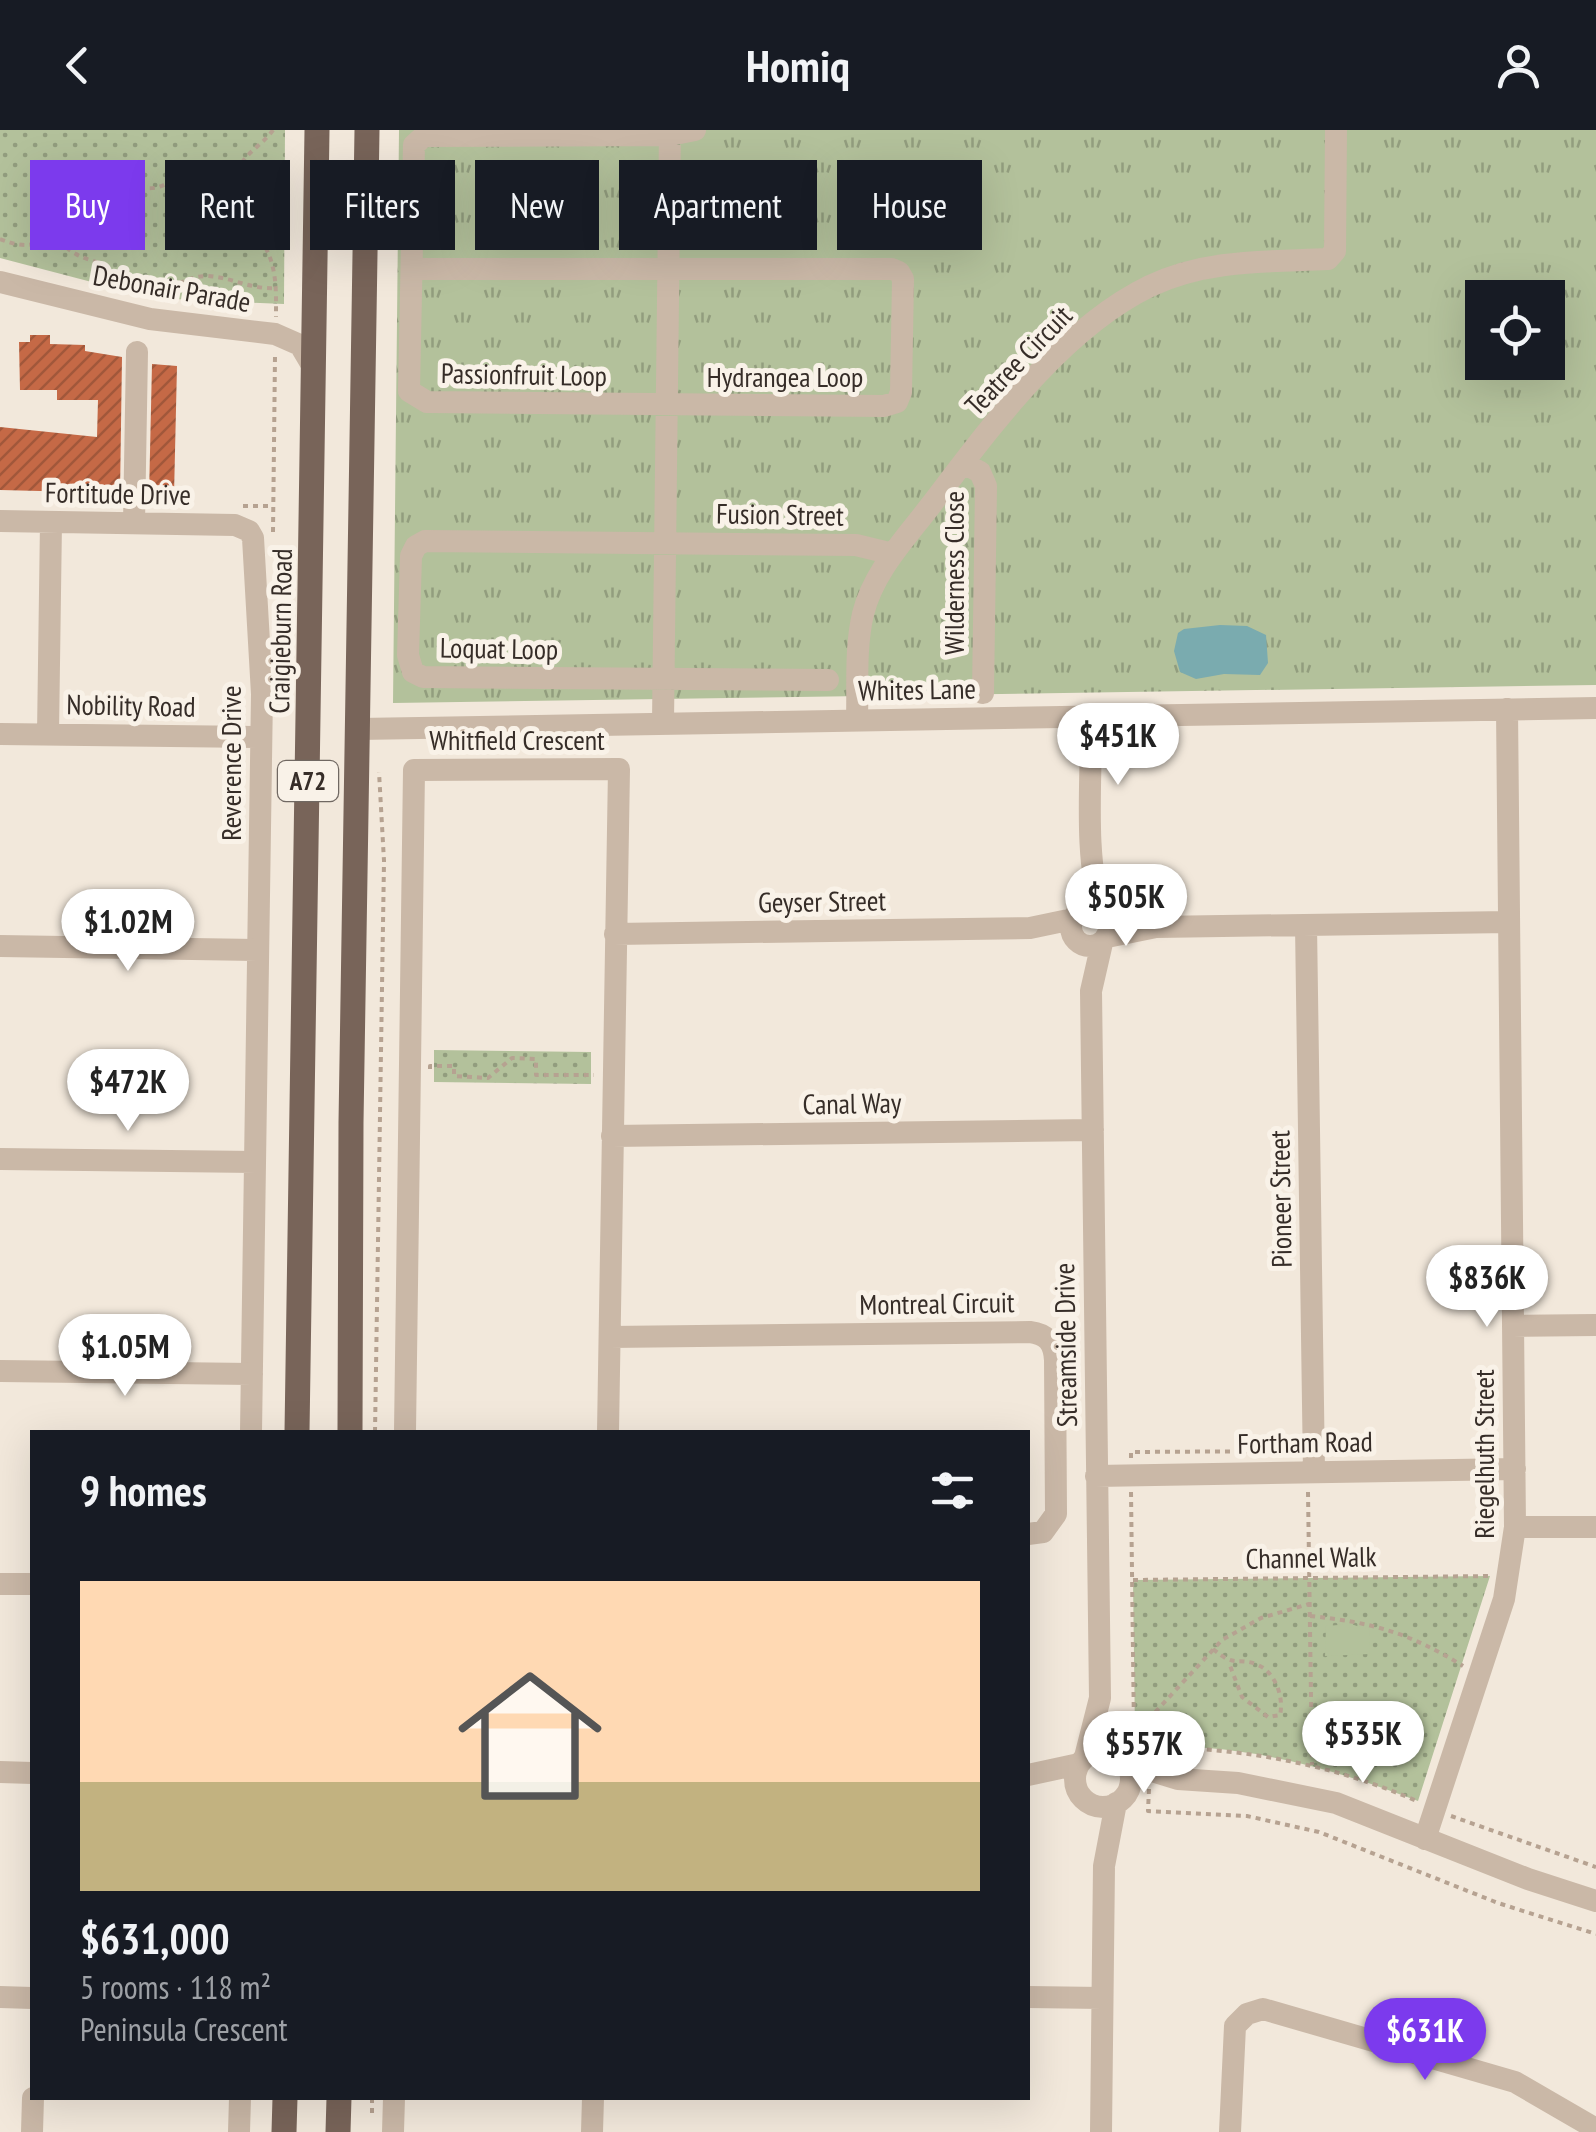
<!DOCTYPE html>
<meta charset="utf-8">
<style>
:root{--surface:#171b24;--page:#242831;--text:#f1f3f6;--muted:#9ea1a6;--accent:#7c3aed}
body{margin:0;font-family:"PT Sans Narrow",sans-serif;background:var(--page);color:var(--text);height:100vh;display:flex;flex-direction:column;font-size:38px;white-space:nowrap}
*{box-sizing:border-box;margin:0}
p{font-size:32px;color:var(--muted)}
.icon{flex:none;width:55px;height:55px;fill:none;stroke:currentColor;stroke-width:2;stroke-linecap:round;stroke-linejoin:round}
.map{position:relative;flex:1;overflow:hidden}
.side{position:absolute;left:30px;top:1300px;width:1000px;height:670px;display:flex;flex-direction:column;background:var(--surface);border-radius:0px;box-shadow:0 10px 40px #0002}
.side>*{flex:none}
.banner{position:absolute;left:30px;top:30px;width:1000px;height:90px;display:flex;gap:20px}
.fabs{position:absolute;left:1465px;top:150px;display:grid;gap:20px}
.fabs a{display:grid;place-items:center;width:100px;height:100px;border-radius:0px;background:var(--surface);box-shadow:0 10px 40px #0002;font-size:50px}
.price{position:absolute;translate:-50% -85px;padding:0 22px;border-radius:35px;background:#fff;color:#222;font-size:32px;line-height:65px;filter:drop-shadow(0 2px 5px #0008)}
.price::after{content:'';position:absolute;left:50%;top:60px;width:30px;height:22px;margin-left:-15px;background:inherit;clip-path:polygon(0 0,100% 0,50% 100%)}
.price.selected{background:var(--accent);color:#fff}
ul{padding:0;list-style:none}
li{display:grid;align-content:center;gap:20px;height:530px;padding:0 50px}
li span{display:grid;place-items:center;height:310px;border-radius:0px;color:#555}
li>.icon{margin-inline-start:auto}
span .icon{width:180px;height:180px;fill:#fffc;stroke-width:1}
li b{font-size:42px}
h2{display:flex;justify-content:space-between;align-items:center;height:120px;padding:0 50px;font-size:42px}
.chip{padding:0 35px;border-radius:0px;background:var(--surface);box-shadow:0 10px 40px #0002;font-size:35px;line-height:90px}
.chip.selected{background:var(--accent);color:#fff}
header{display:flex;justify-content:space-between;align-items:center;height:130px;padding:0 50px;background:var(--surface);font-size:45px;font-weight:600}
.map>svg:first-child{display:block}
.grass{fill:url(#grass-tufts);fill-rule:evenodd}
.park{fill:url(#park-dots)}
.pitch{fill:#b3c19b}
.water{fill:#7aabaf}
.building{fill:url(#building-hatch)}
.lines{fill:none;stroke-linecap:round;stroke-linejoin:round}
.path{stroke:#b6a291;stroke-width:4;stroke-dasharray:5 5;stroke-linecap:butt}
.minor{stroke:#cab8a7;stroke-width:22}
.major{stroke:#786459;stroke-width:25}
.labels{text-anchor:middle;dominant-baseline:central;stroke-width:10;stroke-linejoin:round;paint-order:stroke}
.shield{fill:#f9f2e8;stroke:#706862;stroke-width:2.5}
.shield-label{font-size:25px;font-weight:bold;fill:#362d28}
.street-label{font-size:28px;fill:#362d28;stroke:#f9f2e8}
</style>
<header><svg class="icon" aria-label="back" viewBox="0 0 24 24"><path d="M15 5l-7 7 7 7"/></svg>Homiq<svg class="icon" aria-label="person" viewBox="0 0 24 24"><circle cx="12" cy="8" r="4"/><path d="M4 21q1-7 8-7t8 7"/></svg></header>
<div class="map">
<svg width="1596" height="2002" viewBox="0 0 1596 2002">
<defs>
<pattern id="grass-tufts" width="24" height="20" patternUnits="userSpaceOnUse" patternTransform="scale(2.5)"><rect width="24" height="20" fill="#b3c19b"/><path d="M3 7l-1-3M5 7V3M7 7l1-3M15 17l-1-3M17 17v-4M19 17l1-3" fill="none" stroke="#929d7e"/></pattern>
<pattern id="park-dots" width="8" height="8" patternUnits="userSpaceOnUse" patternTransform="scale(2.5)"><rect width="8" height="8" fill="#b3c19b"/><path d="M2 2h.1M6 6h.1" fill="none" stroke="#929d7e" stroke-width="1.8" stroke-linecap="round"/></pattern>
<pattern id="building-hatch" width="6" height="6" patternUnits="userSpaceOnUse" patternTransform="scale(2.5)"><rect width="6" height="6" fill="#c56946"/><path d="M-1 1l2-2M0 6l6-6M5 7l2-2" fill="none" stroke="#a1573a"/></pattern>
</defs>
<rect width="100%" height="100%" fill="#f2e8db"/>
<path class="grass" d="M399,0H1596V555L393,573ZM1482,168H1548V232H1482Z"/>
<path class="park" d="M0,0H285L284,174L173,169L126,161L0,128Z
M434,920L591,922V954L434,952Z
M1490,1446L1418,1671C1350,1645 1281,1624 1208,1618C1180,1615 1156,1625 1135,1604L1133,1450Z"/>
<path class="pitch" d="M1351,1494L1369,1500L1370,1524L1325,1526L1326,1496Z"/>
<path class="water" d="M1220,495L1247,496L1266,505L1268,533L1260,545L1224,544L1196,549L1180,542L1174,521L1178,503L1184,499Z"/>
<path class="building" d="M30,205H50V214L85,215V221L122,227L120,363L0,360V297L97,307L98,270H57V260H20L19,212H30Z
M152,234L177,236L174,365L149,366Z"/>
<g class="lines">
<path class="path" d="M273,0C264,13 249,21 241,34C220,71 257,96 269,125C277,145 276,166 276,187
M50,106C59,112 67,119 76,124C85,130 96,130 104,136C120,148 125,166 148,164C170,162 184,146 207,146C231,147 252,160 276,158
M0,109C66,136 52,63 101,50C117,46 131,57 146,58C160,60 170,51 182,46C199,39 218,43 235,47
M243,376H273
M273,402L275,226
M430,939V936H454V946L488,948L512,928L536,929V945H594
M375,1302L384,731L379,642
M1131,1328V1322L1295,1321
M1131,1362L1134,1602
M1308,1362L1312,1635
M1133,1450L1490,1446
M1310,1486C1371,1492 1410,1503 1463,1536
M1213,1519C1236,1539 1237,1526 1258,1535C1276,1543 1284,1568 1280,1585L1268,1587L1242,1567L1229,1533
M1113,1602H1134L1149,1617C1244,1618 1332,1634 1419,1672
M1135,1604L1222,1510L1261,1488L1309,1474
M1149,1659L1148,1681L1247,1686L1319,1702L1498,1773L1596,1804
M1451,1686L1596,1737
M372,1983V1968"/>
<path class="minor" d="M412,139H892L899,142L903,149L901,262L897,272L884,276L427,272L409,261L414,15L424,6L670,5L695,0
M0,152L150,189L275,204L300,215L313,237
M963,333L980,342L986,356L983,563
M0,391L235,395L249,401L253,408L262,564L251,1302
M134,393L137,222
M828,550L423,547L413,542L408,525L411,426L416,416L425,411L856,415L893,424
M1091,586C1092,644 1083,728 1102,782
M857,590C858,555 855,518 863,484C873,442 906,408 931,375C990,298 1061,199 1150,156C1207,129 1267,132 1328,129L1335,121L1336,0
M663,593L670,0
M359,599L1596,578
M0,604L261,607
M48,604L51,392
M1071 797a19 19 0 1 1 38 0a19 19 0 1 1-38 0Z
M1306,795L1314,1342
M615,804L1030,798L1073,789
M1107,807L1156,797L1508,792
M0,816L258,820
M612,1006L1093,1000
M0,1029L255,1032
M1513,1196L1596,1195
M610,1207L1030,1202C1047,1204 1054,1213 1055,1230L1056,1384L1043,1402L1028,1404
M0,1241L252,1244
M405,1302L414,640L619,639L608,1302
M1096,1346L1515,1339
M1515,1397H1596
M0,1454H32
M1075 1649a28 28 0 1 1 56 0a28 28 0 1 1-56 0Z
M1085,1627L1100,1568L1091,861L1102,813
M1126,1633L1178,1649L1238,1653L1336,1673L1528,1749L1596,1771
M0,1642L32,1643
M1028,1645L1079,1634
M1425,1709L1504,1469L1515,1397L1507,579
M0,1867L32,1868
M1028,1867L1102,1868
M32,2002L33,1968
M239,2002L240,1968
M393,2002L394,1968
M592,2002L593,1968
M1101,2002L1104,1736L1116,1673
M1230,2002L1235,1896L1247,1884L1263,1879L1515,1952L1596,1999"/>
<path class="major" d="M297,1302L317,0
M350,1302L351,993L367,0
M284,2002L285,1968
M338,2002L339,1968"/>
</g>
<g class="labels">
<rect class="shield" x="278" y="631" width="60" height="40" rx="8"/>
<g class="shield-label">
<text x="308" y="651">A72</text>
</g>
<g class="street-label">
<text transform="translate(172 158) rotate(10)">Debonair Parade</text>
<text transform="translate(1018 230) rotate(-46)">Teatree Circuit</text>
<text transform="translate(524 244) rotate(1)">Passionfruit Loop</text>
<text x="785" y="246">Hydrangea Loop</text>
<text transform="translate(118 363) rotate(1)">Fortitude Drive</text>
<text transform="translate(780 384) rotate(1)">Fusion Street</text>
<text transform="translate(953 443) rotate(-90)">Wilderness Close</text>
<text transform="translate(280 501) rotate(-89)">Craigieburn Road</text>
<text transform="translate(499 518) rotate(1)">Loquat Loop</text>
<text transform="translate(917 559) rotate(-1)">Whites Lane</text>
<text transform="translate(131 575) rotate(1)">Nobility Road</text>
<text x="517" y="609">Whitfield Crescent</text>
<text transform="translate(230 633) rotate(-90)">Reverence Drive</text>
<text transform="translate(822 771) rotate(-1)">Geyser Street</text>
<text transform="translate(852 973) rotate(-1)">Canal Way</text>
<text transform="translate(1280 1069) rotate(-91)">Pioneer Street</text>
<text transform="translate(937 1173) rotate(-1)">Montreal Circuit</text>
<text transform="translate(1065 1215) rotate(-91)">Streamside Drive</text>
<text transform="translate(1305 1312) rotate(-1)">Fortham Road</text>
<text transform="translate(1483 1324) rotate(-90)">Riegelhuth Street</text>
<text transform="translate(1311 1427) rotate(-1)">Channel Walk</text>
</g>
</g>
</svg>
<div class="fabs">
<a><svg class="icon" aria-label="locate" viewBox="0 0 24 24"><circle cx="12" cy="12" r="6"/><path d="M12 2v4M12 18v4M2 12h4M18 12h4"/></svg></a>
</div>
<b class="price" style="left:1118px;top:658px">$451K</b>
<b class="price" style="left:1126px;top:819px">$505K</b>
<b class="price" style="left:128px;top:844px">$1.02M</b>
<b class="price" style="left:128px;top:1004px">$472K</b>
<b class="price" style="left:1487px;top:1200px">$836K</b>
<b class="price" style="left:125px;top:1269px">$1.05M</b>
<b class="price" style="left:1363px;top:1656px">$535K</b>
<b class="price" style="left:1144px;top:1666px">$557K</b>
<b class="price selected" style="left:1425px;top:1953px">$631K</b>
<div class="banner">
<a class="chip selected">Buy</a>
<a class="chip">Rent</a>
<a class="chip">Filters</a>
<a class="chip">New</a>
<a class="chip">Apartment</a>
<a class="chip">House</a>
</div>
<section class="side">
<h2>9 homes<svg class="icon" aria-label="filters" viewBox="0 0 24 24"><path d="M4 7h16M4 17h16"/><circle cx="9" cy="7" r="2"/><circle cx="15" cy="17" r="2"/></svg></h2>
<ul>
<li><span style="background:linear-gradient(#ffd9b3 65%,#c2b280 0)"><svg class="icon" aria-label="home" viewBox="0 0 24 24"><path d="M3 11l9-7 9 7M6 9v11h12V9"/></svg></span><div><b>$631,000</b><p>5 rooms · 118 m²</p><p>Peninsula Crescent</p></div></li>
</ul>
</section>
</div>
